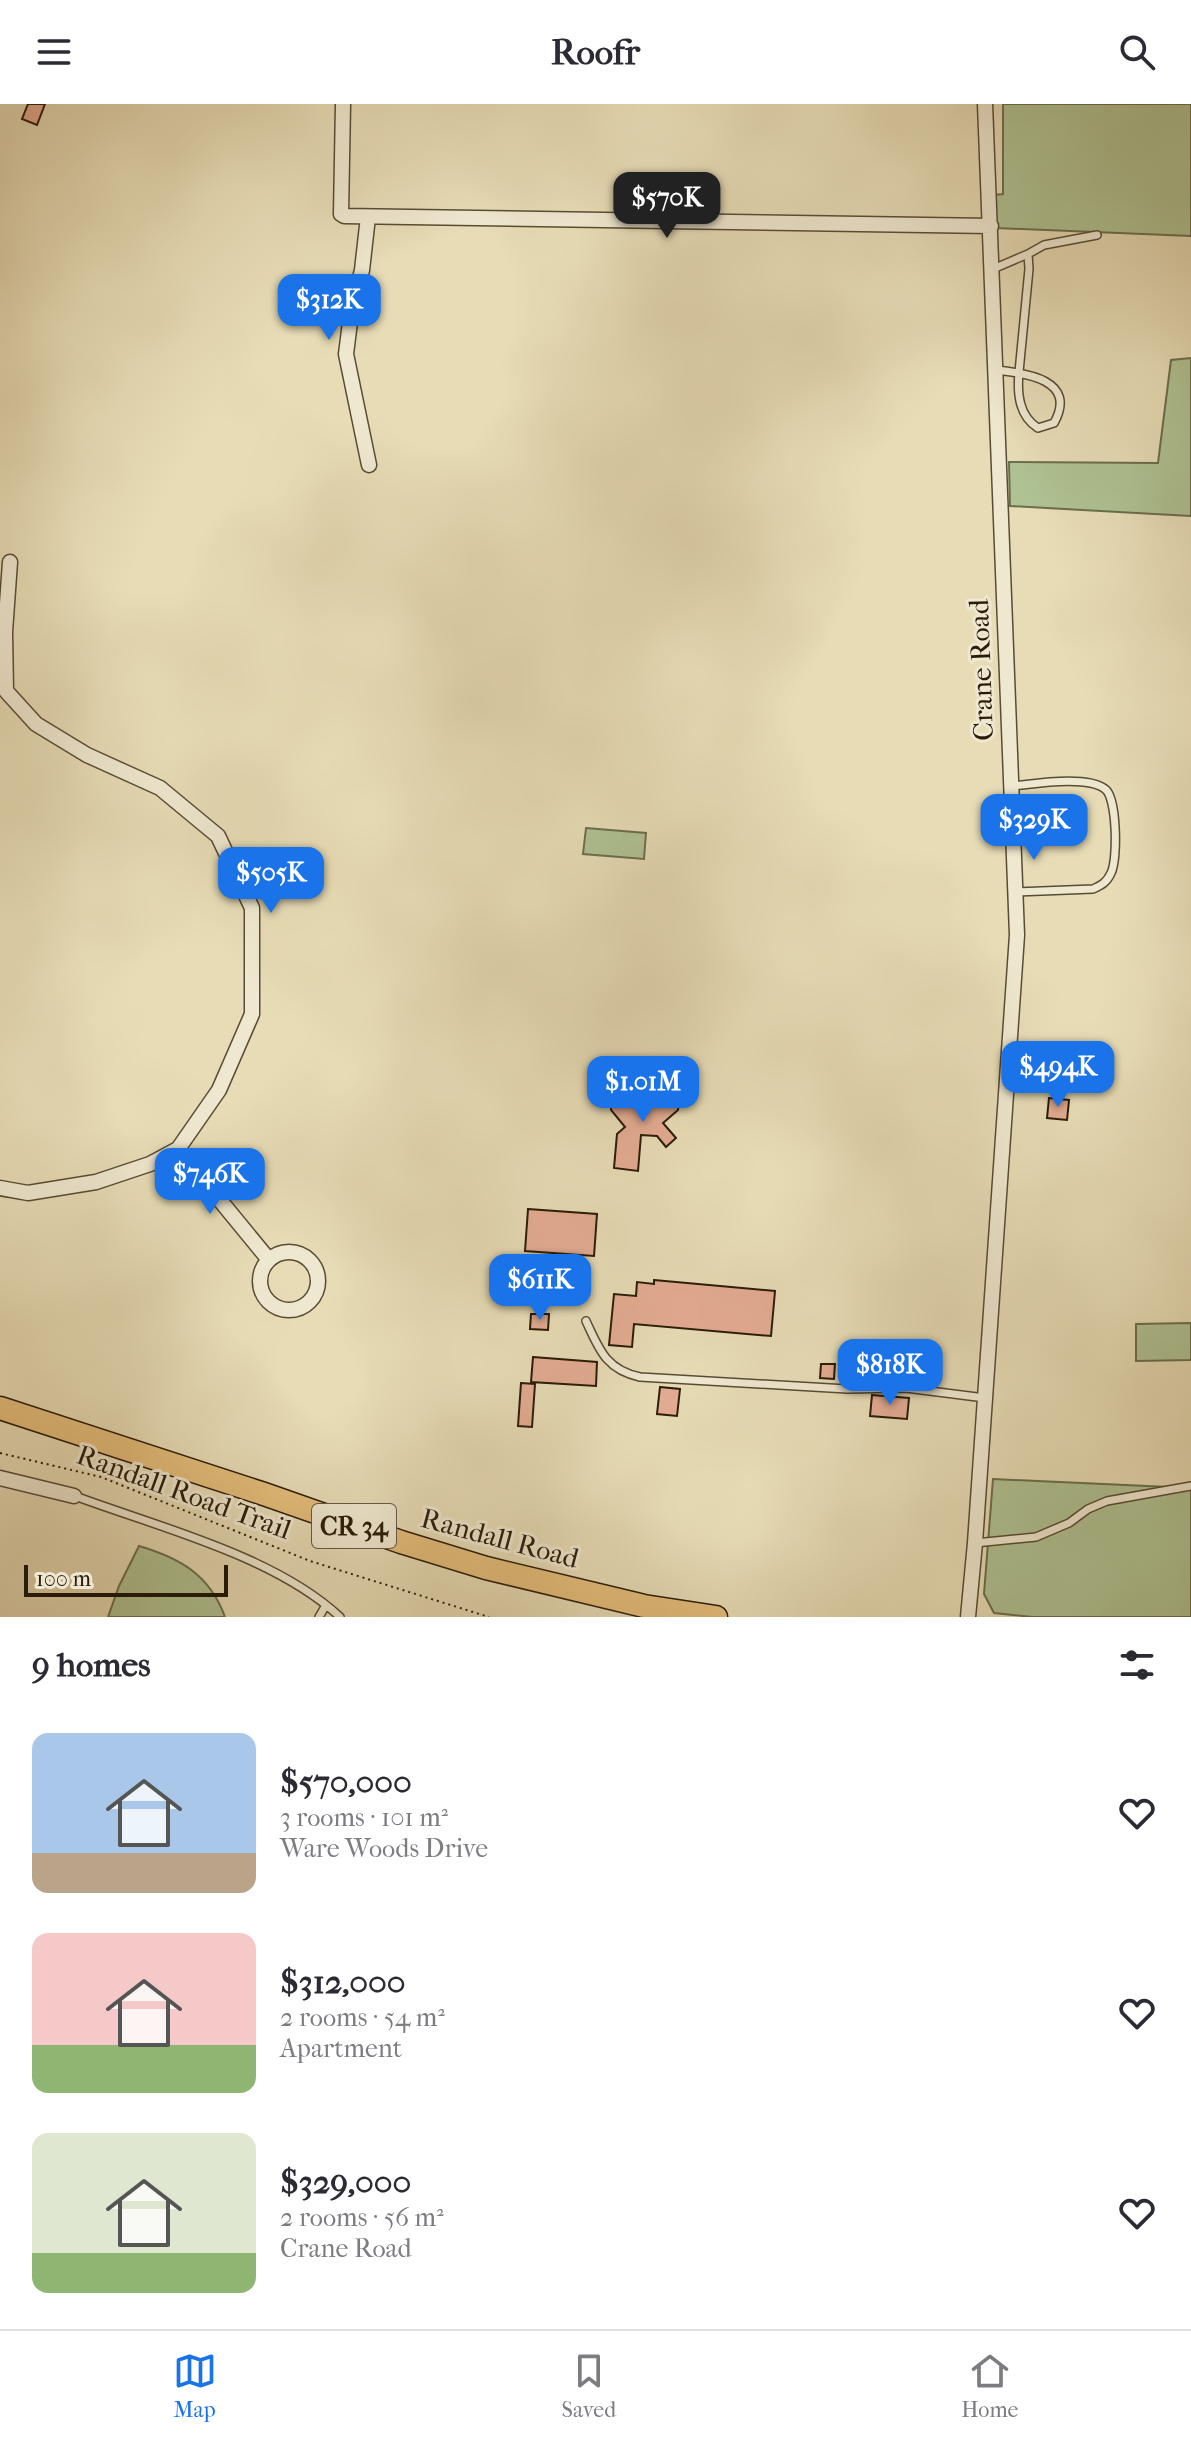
<!DOCTYPE html>
<meta charset="utf-8">
<style>
:root{--surface:#fff;--page:#f7f7f7;--text:#2b2b33;--muted:#7c7c81;--line:#e1e1e2;--accent:#1a73e8}
body{margin:0;font-family:"IM FELL French Canon",serif;background:var(--page);color:var(--text);height:100vh;display:flex;flex-direction:column;font-size:30px;white-space:nowrap}
*{box-sizing:border-box;margin:0}
p{font-size:26px;color:var(--muted)}
.icon{flex:none;width:44px;height:44px;fill:none;stroke:currentColor;stroke-width:2;stroke-linecap:round;stroke-linejoin:round}
.map{position:relative;height:1513px;overflow:hidden}
.panel{display:flex;flex-direction:column;background:var(--surface);flex:1}
.panel>*{flex:none}
.scale{position:absolute;left:24px;bottom:20px;width:204px;box-sizing:border-box;padding-left:8px;border:4px solid #2a1c09;border-top:0;font-size:22px;line-height:28px;white-space:nowrap;color:#2a1c09;-webkit-text-stroke:6px #efe8d0;paint-order:stroke}
.price{position:absolute;translate:-50% -68px;padding:0 18px;border-radius:16px;background:var(--accent);color:#fff;font-size:26px;line-height:52px;filter:drop-shadow(0 2px 4px #0008)}
.price::after{content:'';position:absolute;left:50%;top:48px;width:24px;height:18px;margin-left:-12px;background:inherit;clip-path:polygon(0 0,100% 0,50% 100%)}
.price.active{background:#222;color:#fff}
ul{padding:0;list-style:none}
li{display:flex;align-items:center;gap:24px;height:200px;padding:0 32px}
li span{display:grid;place-items:center;flex:none;width:224px;height:160px;border-radius:16px;color:#555}
li>.icon{margin-inline-start:auto}
span .icon{width:96px;height:96px;fill:#fffc;stroke-width:1}
li b{font-size:34px}
h2{display:flex;justify-content:space-between;align-items:center;height:96px;padding:0 32px;font-size:34px}
header{display:flex;justify-content:space-between;align-items:center;height:104px;padding:0 32px;background:var(--surface);font-size:36px;font-weight:800}
.dock{display:flex;justify-content:space-around;align-items:center;height:112px;border-top:2px solid var(--line);background:var(--surface);font-size:22px;color:var(--muted)}
.dock a{display:grid;justify-items:center;gap:4px}
.dock .active{color:var(--accent)}
.map>svg:first-child{display:block}
.green{fill:#afc293;stroke:#6c6f4e;stroke-width:2}
.building{fill:#e4ac93;stroke:#2a1c09;stroke-width:2}
.lines{fill:none;stroke-linecap:round;stroke-linejoin:round}
.service-casing{stroke:#594c34;stroke-width:10}
.minor-casing{stroke:#594c34;stroke-width:17}
.primary-casing{stroke:#2a1c09;stroke-width:25}
.path{stroke:#2a1c09;stroke-width:2;stroke-dasharray:2 4;stroke-linecap:butt}
.service{stroke:#efe8d0;stroke-width:7}
.minor{stroke:#efe8d0;stroke-width:14}
.primary{stroke:#e4be7b;stroke-width:22}
.labels{text-anchor:middle;dominant-baseline:central;stroke-width:6;stroke-linejoin:round;paint-order:stroke}
.shield{fill:#efe8d0;stroke:#655945;stroke-width:2}
.shield-label{font-size:26px;font-weight:bold;fill:#2a1c09}
.street-label{font-size:28px;fill:#2a1c09;stroke:#efe8d0}
</style>
<header><svg class="icon" aria-label="menu" viewBox="0 0 24 24"><path d="M4 6h16M4 12h16M4 18h16"/></svg>Roofr<svg class="icon" aria-label="search" viewBox="0 0 24 24"><circle cx="10" cy="10" r="6"/><path d="M15 15l6 6"/></svg></header>
<div class="map">
<svg width="1191" height="1513" viewBox="0 0 1191 1513">
<rect width="100%" height="100%" fill="#e7dcb6"/>
<filter id="stains"><feTurbulence type="fractalNoise" baseFrequency=".0025" numOctaves="4"/><feColorMatrix values="0 0 0 0 .2 0 0 0 0 .09 0 0 0 0 .02 0 0 0 .5 -.17"/></filter>
<radialGradient id="worn" r=".72"><stop offset=".6" stop-color="#630" stop-opacity="0"/><stop offset="1" stop-color="#630" stop-opacity=".3"/></radialGradient>
<path class="green" d="M1003,0H1191V132L996,124L995,91L1003,90Z
M1191,254V412L1010,402L1009,358L1158,359L1171,256Z
M586,724L646,729L644,755L583,750Z
M1191,1219V1256L1136,1257V1220Z
M993,1375L1191,1384V1513H1032L994,1509L984,1490Z
M139,1442C180,1454 210,1471 225,1513H108L119,1482Z"/>
<path class="building" d="M28,0H45L37,21L22,15Z
M666,975L674,985L673,992L679,999L678,1006L663,1019L676,1034L666,1043L657,1032L641,1031L638,1067L614,1064L617,1030L625,1023L611,1006V1000L616,996L632,998L635,1001Z
M1049,994L1069,996L1067,1016L1047,1014Z
M528,1105L597,1110L594,1152L525,1147Z
M654,1176L775,1187L771,1232L634,1220L632,1243L609,1241L614,1190L636,1192L637,1178L654,1180Z
M553,1180L574,1181L573,1197L552,1196Z
M531,1210H549L548,1226L530,1225Z
M533,1253L597,1258L596,1282L531,1278Z
M821,1260H835L834,1275L820,1274Z
M521,1279L535,1280L532,1323L518,1322Z
M660,1283L680,1285L677,1312L657,1310Z
M872,1291L909,1294L907,1315L870,1312Z"/>
<g class="lines">
<g class="service-casing">
<path id="service" d="M1028,150L1044,141L1097,131
M993,165L1028,150L1029,165L1019,268C1017,290 1019,312 1038,324L1054,319C1078,276 1026,269 996,266
M1012,682C1034,680 1087,671 1105,685C1117,693 1118,756 1111,769C1107,778 1102,781 1093,785L1016,788
M586,1217C599,1245 606,1266 640,1273L847,1285L906,1284L985,1294
M75,1392C158,1423 275,1452 340,1513
M975,1439L1036,1433L1069,1419L1088,1405L1107,1397L1191,1382
M319,1513L326,1501"/>
</g>
<g class="minor-casing">
<path id="minor" d="M343,0L341,110L344,112L991,122
M368,113L362,166L351,210L346,250L369,361
M178,1045L269,1156
M0,1084L28,1089L96,1078L150,1060L178,1045L219,986L252,910V804L218,732L160,684L87,651L36,620L6,587L5,528L10,458
M260 1177a29 29 0 1 1 58 0a29 29 0 1 1-58 0Z
M0,1374L74,1392
M968,1513L975,1439L1017,831L985,0"/>
</g>
<g class="primary-casing">
<path id="primary" d="M0,1304L264,1390L401,1438L486,1464L644,1502L716,1513"/>
</g>
<path class="path" d="M0,1349L101,1373L310,1457L489,1513"/>
<use href="#service" class="service"/>
<use href="#minor" class="minor"/>
<use href="#primary" class="primary"/>
</g>
<g class="labels">
<rect class="shield" x="312" y="1400" width="84" height="44" rx="6"/>
<g class="shield-label">
<text x="354" y="1422">CR 34</text>
</g>
<g class="street-label">
<text transform="translate(981 566) rotate(-92)">Crane Road</text>
<text transform="translate(184 1388) rotate(20)">Randall Road Trail</text>
<text transform="translate(500 1434) rotate(15)">Randall Road</text>
</g>
</g>
<rect width="100%" height="100%" filter="url(#stains)"/>
<rect width="100%" height="100%" fill="url(#worn)"/>
</svg>
<div class="scale">100 m</div>
<b class="price active" style="left:667px;top:136px">$570K</b>
<b class="price" style="left:329px;top:238px">$312K</b>
<b class="price" style="left:1034px;top:758px">$329K</b>
<b class="price" style="left:271px;top:811px">$505K</b>
<b class="price" style="left:1058px;top:1005px">$494K</b>
<b class="price" style="left:643px;top:1020px">$1.01M</b>
<b class="price" style="left:210px;top:1112px">$746K</b>
<b class="price" style="left:540px;top:1218px">$611K</b>
<b class="price" style="left:890px;top:1303px">$818K</b>
</div>
<section class="panel">
<h2>9 homes<svg class="icon" aria-label="filters" viewBox="0 0 24 24"><path d="M4 7h16M4 17h16"/><circle cx="9" cy="7" r="2"/><circle cx="15" cy="17" r="2"/></svg></h2>
<ul>
<li><span style="background:linear-gradient(#a9c7e8 75%,#b9a48a 0)"><svg class="icon" aria-label="home" viewBox="0 0 24 24"><path d="M3 11l9-7 9 7M6 9v11h12V9"/></svg></span><div><b>$570,000</b><p>3 rooms · 101 m²</p><p>Ware Woods Drive</p></div><svg class="icon" aria-label="heart" viewBox="0 0 24 24"><path d="M12 20l-8-8c-3-5 5-10 8-4 3-6 11-1 8 4z"/></svg></li>
<li><span style="background:linear-gradient(#f6c9c9 70%,#8fb573 0)"><svg class="icon" aria-label="home" viewBox="0 0 24 24"><path d="M3 11l9-7 9 7M6 9v11h12V9"/></svg></span><div><b>$312,000</b><p>2 rooms · 54 m²</p><p>Apartment</p></div><svg class="icon" aria-label="heart" viewBox="0 0 24 24"><path d="M12 20l-8-8c-3-5 5-10 8-4 3-6 11-1 8 4z"/></svg></li>
<li><span style="background:linear-gradient(#dfe7d0 75%,#8fb573 0)"><svg class="icon" aria-label="home" viewBox="0 0 24 24"><path d="M3 11l9-7 9 7M6 9v11h12V9"/></svg></span><div><b>$329,000</b><p>2 rooms · 56 m²</p><p>Crane Road</p></div><svg class="icon" aria-label="heart" viewBox="0 0 24 24"><path d="M12 20l-8-8c-3-5 5-10 8-4 3-6 11-1 8 4z"/></svg></li>
</ul>
</section>
<nav class="dock">
<a class="active"><svg class="icon" aria-label="map" viewBox="0 0 24 24"><path d="M3 6l6-2 6 2 6-2v14l-6 2-6-2-6 2zM9 4v14M15 6v14"/></svg>Map</a>
<a><svg class="icon" aria-label="saved" viewBox="0 0 24 24"><path d="M7 4h10v16l-5-4-5 4z"/></svg>Saved</a>
<a><svg class="icon" aria-label="home" viewBox="0 0 24 24"><path d="M3 11l9-7 9 7M6 9v11h12V9"/></svg>Home</a>
</nav>
